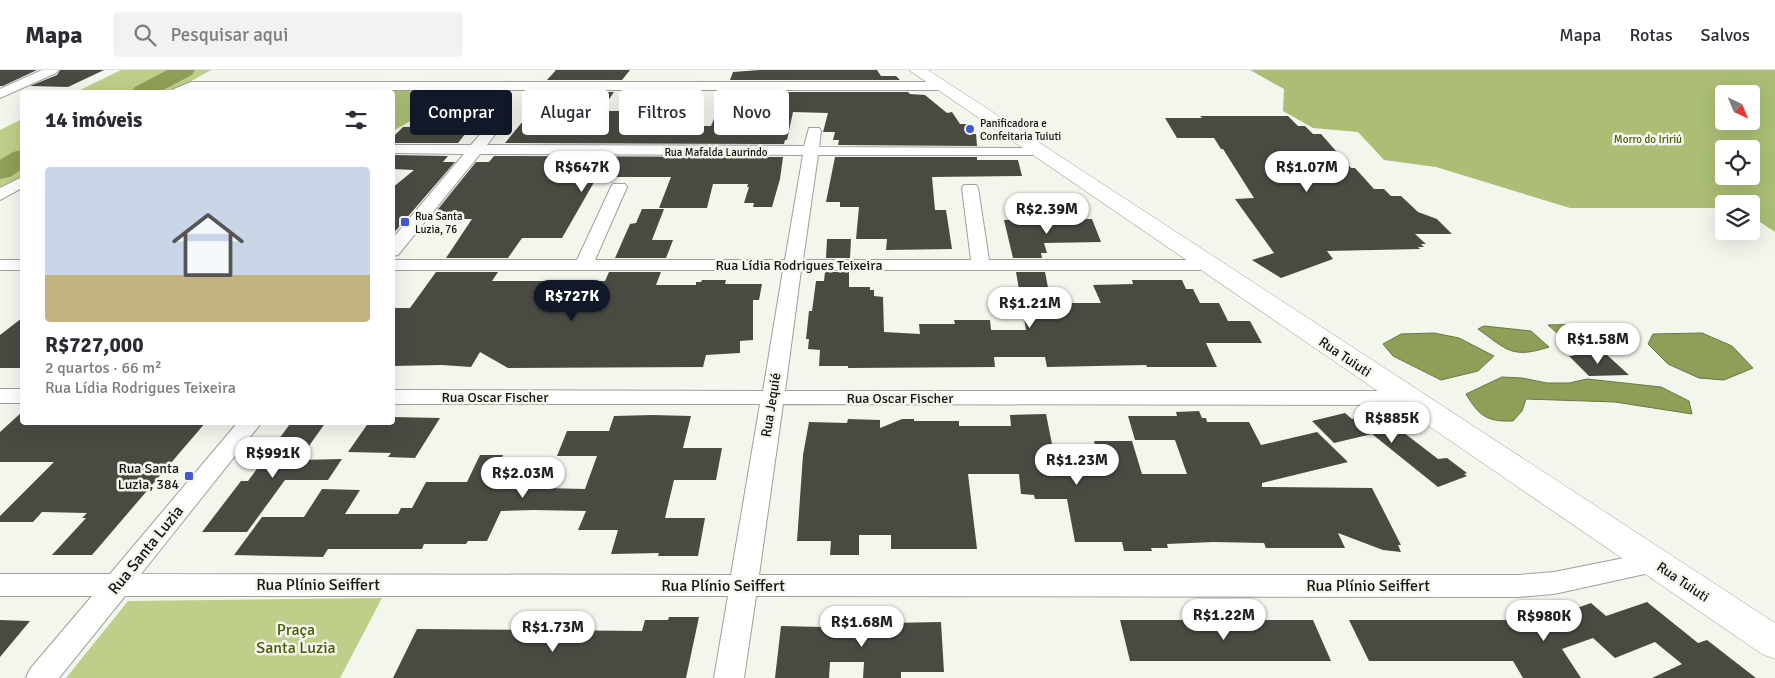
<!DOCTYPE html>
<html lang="pt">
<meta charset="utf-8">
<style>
:root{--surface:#fff;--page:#f2f2f3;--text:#2b2b33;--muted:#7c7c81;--line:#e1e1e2;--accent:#111827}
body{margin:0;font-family:Signika,sans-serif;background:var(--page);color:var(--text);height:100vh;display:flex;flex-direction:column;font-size:19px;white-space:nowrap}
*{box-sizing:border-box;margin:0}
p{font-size:16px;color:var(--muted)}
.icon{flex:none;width:28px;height:28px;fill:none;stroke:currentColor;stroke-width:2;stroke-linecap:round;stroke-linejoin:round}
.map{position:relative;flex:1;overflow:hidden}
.side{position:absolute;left:20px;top:20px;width:375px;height:335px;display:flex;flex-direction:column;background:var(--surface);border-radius:5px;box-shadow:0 5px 20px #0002}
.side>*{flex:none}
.banner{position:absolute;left:410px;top:20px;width:475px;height:45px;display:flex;gap:10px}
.needle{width:32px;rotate:136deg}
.tools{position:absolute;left:1715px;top:15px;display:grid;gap:10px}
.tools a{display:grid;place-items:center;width:45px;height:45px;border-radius:5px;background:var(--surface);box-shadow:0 5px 20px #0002;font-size:25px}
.price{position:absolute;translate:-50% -42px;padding:0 11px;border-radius:18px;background:#fff;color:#222;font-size:16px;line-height:32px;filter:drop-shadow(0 1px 2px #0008)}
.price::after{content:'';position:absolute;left:50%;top:30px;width:15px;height:11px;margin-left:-8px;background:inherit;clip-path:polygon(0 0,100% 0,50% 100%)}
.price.current{background:var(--accent);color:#fff}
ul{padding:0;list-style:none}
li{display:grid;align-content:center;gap:10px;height:265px;padding:0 25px}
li+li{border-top:1px solid var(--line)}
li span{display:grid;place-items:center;height:155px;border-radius:5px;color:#555}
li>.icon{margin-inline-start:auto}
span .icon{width:90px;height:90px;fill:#fffc;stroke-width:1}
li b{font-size:21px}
h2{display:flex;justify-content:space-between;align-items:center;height:60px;padding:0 25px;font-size:21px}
.tag{padding:0 18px;border-radius:5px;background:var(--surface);box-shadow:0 5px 20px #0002;font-size:18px;line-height:45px}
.tag.current{background:var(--accent);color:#fff}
header{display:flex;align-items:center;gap:30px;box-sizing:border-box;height:70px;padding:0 25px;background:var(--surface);border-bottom:1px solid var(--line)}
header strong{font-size:24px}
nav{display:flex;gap:28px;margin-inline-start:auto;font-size:18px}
.search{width:350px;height:45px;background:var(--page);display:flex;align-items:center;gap:12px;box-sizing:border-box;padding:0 18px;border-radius:5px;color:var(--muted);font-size:19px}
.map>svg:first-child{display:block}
.green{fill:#bdcf89}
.forest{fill:#abbe74;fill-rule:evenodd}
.water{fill:#8ea057;stroke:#6a7642}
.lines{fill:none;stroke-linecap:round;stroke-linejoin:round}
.river{fill:#8ea057;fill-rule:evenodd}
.building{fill:#494b43}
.street-casing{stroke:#9fa199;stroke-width:2}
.primary-casing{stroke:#9fa199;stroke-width:1}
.street{fill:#fff;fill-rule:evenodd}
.primary{fill:#fff;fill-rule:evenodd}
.poi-dot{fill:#435ace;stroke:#f3f6ed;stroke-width:2}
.labels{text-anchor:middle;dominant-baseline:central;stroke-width:5;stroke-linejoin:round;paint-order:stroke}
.far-poi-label{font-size:11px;fill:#151512;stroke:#f3f6ed;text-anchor:start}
.far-park-label{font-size:11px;fill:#4c5b03;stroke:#f3f6ed}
.far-street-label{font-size:11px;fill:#151512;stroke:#f3f6ed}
.street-label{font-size:14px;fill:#151512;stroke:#f3f6ed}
.poi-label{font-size:14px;fill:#151512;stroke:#f3f6ed;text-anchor:end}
.near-street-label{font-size:16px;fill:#151512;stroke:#f3f6ed}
.near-park-label{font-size:16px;fill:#4c5b03;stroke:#f3f6ed}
</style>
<header>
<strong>Mapa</strong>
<div class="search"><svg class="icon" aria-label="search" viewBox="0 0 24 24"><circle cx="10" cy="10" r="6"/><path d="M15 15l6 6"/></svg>Pesquisar aqui</div>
<nav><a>Mapa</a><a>Rotas</a><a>Salvos</a></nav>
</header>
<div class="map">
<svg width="1775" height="608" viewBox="0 0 1775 608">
<rect width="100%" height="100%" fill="#f3f6ed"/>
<path class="green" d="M121,0H211L172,22H76Z
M22,49V108L0,121V60Z
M382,528L340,608H66L128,531Z"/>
<path class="forest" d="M1250,0H1775V162L1751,146V134H1724V138H1570L1436,97L1384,90L1358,62L1313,58L1283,41L1284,19ZM1724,24H1751V51H1724ZM1724,79H1751V106H1724Z
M297,19L451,21L460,23L393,61L392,22H292Z"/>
<path class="water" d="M1548,255C1566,255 1621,250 1630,268C1632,271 1632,276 1633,279C1599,288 1573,278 1548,255Z
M1484,256L1531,261L1549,277C1512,289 1507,280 1478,259Z
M1434,263L1459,268L1494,286L1478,301L1441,310L1393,286L1383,274L1401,264Z
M1702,263L1732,276L1753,298L1724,310L1699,308L1668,294L1648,274L1653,264Z
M1502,307L1522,308L1547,313H1569L1587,309L1661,317L1689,331L1692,344L1615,332L1526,329L1522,341L1513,351C1487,352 1479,346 1466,324Z"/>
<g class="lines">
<path class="river" d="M167,0H195L192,5L159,22H131L135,17Z
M22,80V99L10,107L0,109V90L13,82Z"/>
</g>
<path class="building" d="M0,0H37L3,16H0Z
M60,0H104L68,17L30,16L57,5Z
M556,0H630L622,10H547Z
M760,0H877L881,6H896L900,10H730L733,2Z
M537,22H614L601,41H637L628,56H711L725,22H908L910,24L925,25L947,43L952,42L960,54H967L969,64H976L977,76L838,75L839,70H833L835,62H823L828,43L793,42L787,70H785L784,74L505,73L538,33H527Z
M1200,46H1288L1298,56H1305L1313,64H1321L1351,98H1355L1374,119H1384L1391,126H1401L1418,142L1437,149L1452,164H1415L1426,174H1421L1424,177H1418L1420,179L1327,181L1333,189L1281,208L1252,190L1274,183L1235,129L1254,128L1223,79H1221L1214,68H1177L1165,48H1202Z
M435,56L470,58L458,73H392V68L403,57Z
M392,85L448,86L443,92H455L392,165V118L414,100L392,99Z
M494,86L783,87L780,109L772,137H753L754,133H744L749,117H747L748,114H713L707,138H659L671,107H597L562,168H522L508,188H446L472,149H430L476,92H489Z
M835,87H977V90H1018L1022,106L932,107L935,140H946L952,179L886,180L887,169H856L859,137H840V132H826Z
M642,139H664L652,170H673L666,188H615L630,154L636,153Z
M1092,149L1101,172L1044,173L1047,183H1041L1042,188H1013L1004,150Z
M827,169H851L850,188H826Z
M436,202H498L492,211H605L609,202H661L656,215H696V212H701L702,210H726L725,214H762L759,230H753V270L740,271V283L706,285L703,297L508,298L480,282L471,297L442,295L392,296V238H410Z
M825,202H849V217H870V220H874V226L883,227L884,262L920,264L919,254H955L954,250H990L991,260H1026L1016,202H1045L1051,233H1101L1093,215L1133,214L1132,210H1182L1186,219H1193L1200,233H1219L1228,251H1250L1262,273H1206L1217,297H1147L1146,295L1047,297L1045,287H994L995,297L848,298V296H819L820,280L808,279L809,269H806L809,241H812L816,211H824Z
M22,248V298H0V265Z
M1572,284H1606L1629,305L1589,306L1569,286H1574Z
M1199,341L1202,348H1206L1207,352H1249L1261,375L1317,362L1348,392L1262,413V417L1372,418L1401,475H1398L1401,482L1383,480L1338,463L1345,478H1266L1264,473L1213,472L1167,474L1168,478H1151L1152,481H1124L1122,472H1075L1067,429H1035L1034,425L1021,424L1019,404H968L977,479H891V465H859V485H830L831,471H797L803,385L809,352L847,353L848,349L880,350V358L902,349H914V351H959V356H1011L1010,345L1046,344L1058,404H1103L1094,371H1132L1142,404H1187L1175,370H1135L1128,346H1177L1176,342Z
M22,342V352H206L92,485H52L86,448H82L87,443L42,442L33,452H0V446L54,392H0V362Z
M1377,342L1438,389L1447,388L1467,403L1464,404L1467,406L1438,417L1372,364L1334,373L1312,351L1345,343L1352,349Z
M652,345L691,346L683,378H722L716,410H674L665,448H705L698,486H658L659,483L611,484L618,460H578L586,441L533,440L501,441L487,471H468L466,474H424L422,479H328L323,487L234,485L262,447H304L322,419L360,420L345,444H398L401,438H412L426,412H467L480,385H503L500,391H554L542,418L585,419L597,386H557L567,361H609L614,346Z
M392,347L440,348L415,388L388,387L391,383L348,382L369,352H392Z
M301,352H326L299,390L342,389L328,410H285L247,462H202L241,411H248L287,358L290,354Z
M1647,532L1698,573L1707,570L1756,608H1652L1682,594L1655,572L1615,588L1593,568L1562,579L1581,608H1523L1513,591H1369L1349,550H1543L1591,533L1606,546Z
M865,538H889V553L941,552L944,602H901V608H863L864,592H830L829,608H775L781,556L864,558Z
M669,547H699L686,608H393L417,559L642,561L645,550H668Z
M0,550L30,551L0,587Z
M1120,550H1313L1331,591H1130Z"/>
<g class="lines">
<g class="street-casing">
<path id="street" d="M42,0H58L56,3L0,28V19Z
M191,12H940L946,16L940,20H193L188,22H172L174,19Z
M493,54L498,55L500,58L487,75L804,76L809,58H819L821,61L819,77L1040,78L1045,79L1047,82L1045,85H818L803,190H971L962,118L964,115H976L978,118L989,190H1206L1212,191L1215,195L1212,199L1206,200H801L785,321H1407L1415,323L1418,328L1415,333L1407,335L783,334L759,505H1518L1554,502L1654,482L1663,485L1667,492L1663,499L1654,502L1554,524L1518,527L756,526L744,608H714L728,526H125L59,608H26L30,599L92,526H0V504H110L238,352H262L141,504L731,505L760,334H392V320L763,321L783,200H392V190H577L611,117L613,114H625L627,117L595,190H785L803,85L480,84L398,185L392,186V169L464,84L392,83V75H471L488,55Z
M22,107V118L0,130V118Z
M0,190H22V200H0Z
M0,319H22V333H0Z"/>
</g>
<g class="primary-casing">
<path id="primary" d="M909,0H928L1775,553V589L1762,584Z"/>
</g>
<use href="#street" class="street"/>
<use href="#primary" class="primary"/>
</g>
<g class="poi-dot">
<circle cx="970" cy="59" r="5"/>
<rect x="400" y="147" width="10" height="10" rx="2.5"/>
<rect x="184" y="401" width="10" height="10" rx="2.5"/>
</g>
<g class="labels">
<g class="far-poi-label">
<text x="980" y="53">Panificadora e<tspan x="980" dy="13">Confeitaria Tuiuti</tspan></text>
<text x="415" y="146">Rua Santa<tspan x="415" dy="13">Luzia, 76</tspan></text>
</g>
<g class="far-park-label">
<text x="1648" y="69">Morro do Iririú</text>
</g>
<g class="far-street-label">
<text x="716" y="82">Rua Mafalda Laurindo</text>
</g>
<g class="street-label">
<text x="799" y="195">Rua Lídia Rodrigues Teixeira</text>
<text transform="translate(1345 287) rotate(34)">Rua Tuiuti</text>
<text x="495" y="327">Rua Oscar Fischer</text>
<text x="900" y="328">Rua Oscar Fischer</text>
<text transform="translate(771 335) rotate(-81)">Rua Jequié</text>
<text transform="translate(1683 512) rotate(34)">Rua Tuiuti</text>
</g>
<g class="poi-label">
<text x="179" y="398">Rua Santa<tspan x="179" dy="16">Luzia, 384</tspan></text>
</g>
<g class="near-street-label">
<text transform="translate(146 480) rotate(-51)">Rua Santa Luzia</text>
<text x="318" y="515">Rua Plínio Seiffert</text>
<text x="723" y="516">Rua Plínio Seiffert</text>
<text x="1368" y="516">Rua Plínio Seiffert</text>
</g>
<g class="near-park-label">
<text x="296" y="560">Praça<tspan x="296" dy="18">Santa Luzia</tspan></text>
</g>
</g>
</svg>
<div class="tools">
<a><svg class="needle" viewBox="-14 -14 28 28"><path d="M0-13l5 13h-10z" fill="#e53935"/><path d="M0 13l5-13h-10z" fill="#7c7c81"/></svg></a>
<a><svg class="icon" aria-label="locate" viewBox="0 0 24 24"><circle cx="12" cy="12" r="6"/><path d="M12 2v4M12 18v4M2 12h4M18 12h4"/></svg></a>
<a><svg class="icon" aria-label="layers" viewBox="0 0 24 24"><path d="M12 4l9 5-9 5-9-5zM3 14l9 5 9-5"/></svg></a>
</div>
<b class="price" style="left:582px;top:123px">R$647K</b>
<b class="price" style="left:1307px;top:123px">R$1.07M</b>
<b class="price" style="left:1047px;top:165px">R$2.39M</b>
<b class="price current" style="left:572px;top:252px">R$727K</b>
<b class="price" style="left:1030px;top:259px">R$1.21M</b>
<b class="price" style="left:1598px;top:295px">R$1.58M</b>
<b class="price" style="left:1392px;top:374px">R$885K</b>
<b class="price" style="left:273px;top:409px">R$991K</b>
<b class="price" style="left:1077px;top:416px">R$1.23M</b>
<b class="price" style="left:523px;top:429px">R$2.03M</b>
<b class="price" style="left:1224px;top:571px">R$1.22M</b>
<b class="price" style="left:1544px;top:572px">R$980K</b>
<b class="price" style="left:862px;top:578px">R$1.68M</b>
<b class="price" style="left:553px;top:583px">R$1.73M</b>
<div class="banner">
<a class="tag current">Comprar</a>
<a class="tag">Alugar</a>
<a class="tag">Filtros</a>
<a class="tag">Novo</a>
</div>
<section class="side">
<h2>14 imóveis<svg class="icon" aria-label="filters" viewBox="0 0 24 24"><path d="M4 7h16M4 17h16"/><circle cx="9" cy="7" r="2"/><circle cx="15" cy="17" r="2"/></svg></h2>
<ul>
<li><span style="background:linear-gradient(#c9d6e8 70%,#c2b280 0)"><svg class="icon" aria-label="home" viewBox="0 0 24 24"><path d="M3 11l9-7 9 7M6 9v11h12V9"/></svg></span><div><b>R$727,000</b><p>2 quartos · 66 m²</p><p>Rua Lídia Rodrigues Teixeira</p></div></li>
</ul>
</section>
</div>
